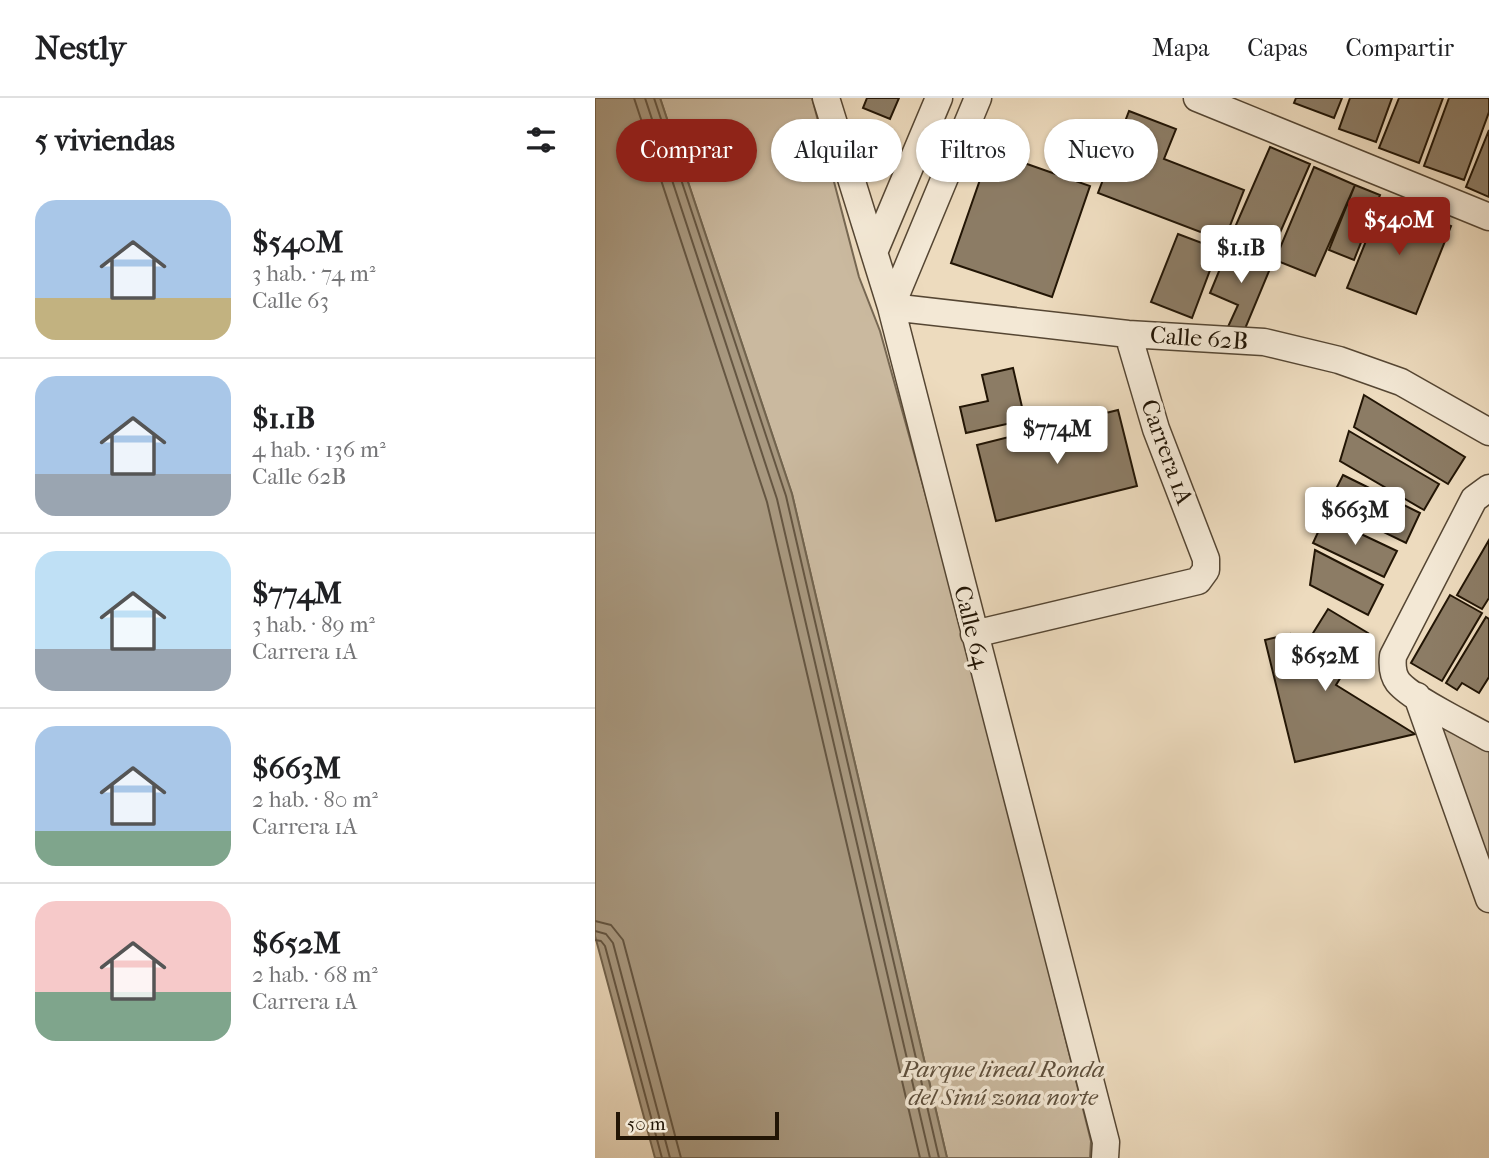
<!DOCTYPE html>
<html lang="es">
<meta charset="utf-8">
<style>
:root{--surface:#fff;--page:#f2f2f2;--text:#202124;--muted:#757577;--line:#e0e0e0;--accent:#8f2418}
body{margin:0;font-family:"IM FELL French Canon",serif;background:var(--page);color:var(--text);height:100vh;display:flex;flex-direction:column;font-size:26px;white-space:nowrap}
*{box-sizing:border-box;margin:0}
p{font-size:23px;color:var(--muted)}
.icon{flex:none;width:38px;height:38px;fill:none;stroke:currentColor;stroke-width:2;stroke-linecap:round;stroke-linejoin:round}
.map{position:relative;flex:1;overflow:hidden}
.drawer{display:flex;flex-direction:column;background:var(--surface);width:595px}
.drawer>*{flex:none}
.banner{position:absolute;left:21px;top:21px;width:665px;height:63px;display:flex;gap:14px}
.scale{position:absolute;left:21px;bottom:18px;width:163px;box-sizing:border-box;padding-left:7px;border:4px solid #221505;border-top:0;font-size:19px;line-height:24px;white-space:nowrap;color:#221505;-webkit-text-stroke:5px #f3e8d5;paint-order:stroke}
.price{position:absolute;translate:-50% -60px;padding:0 16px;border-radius:7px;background:#fff;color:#222;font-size:23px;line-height:46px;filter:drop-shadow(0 2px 4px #0008)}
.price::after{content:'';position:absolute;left:50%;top:42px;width:21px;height:16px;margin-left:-10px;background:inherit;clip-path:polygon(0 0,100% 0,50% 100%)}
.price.current{background:var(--accent);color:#fff}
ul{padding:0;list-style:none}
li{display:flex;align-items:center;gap:21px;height:175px;padding:0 35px}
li+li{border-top:2px solid var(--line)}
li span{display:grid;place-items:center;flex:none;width:196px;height:140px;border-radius:21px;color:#555}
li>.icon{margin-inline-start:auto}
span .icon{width:84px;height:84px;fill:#fffc;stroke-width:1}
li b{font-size:30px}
h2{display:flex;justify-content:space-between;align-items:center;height:84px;padding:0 35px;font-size:30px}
.pill{padding:0 24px;border-radius:32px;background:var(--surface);box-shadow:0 2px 5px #0004;font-size:24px;line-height:63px}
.pill.current{background:var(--accent);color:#fff}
header{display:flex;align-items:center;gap:42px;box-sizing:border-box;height:98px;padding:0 35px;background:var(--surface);border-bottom:2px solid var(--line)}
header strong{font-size:33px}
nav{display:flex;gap:38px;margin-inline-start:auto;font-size:24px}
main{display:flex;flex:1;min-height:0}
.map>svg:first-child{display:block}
.green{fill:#cab99f;stroke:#766752;stroke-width:2}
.water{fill:#a8987f;stroke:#72644e;stroke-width:2}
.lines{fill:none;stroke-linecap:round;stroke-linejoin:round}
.shore{stroke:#655642;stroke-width:2}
.building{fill:#8c7c65;stroke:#221505;stroke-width:2}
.minor-casing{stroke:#554633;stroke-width:29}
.minor{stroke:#f3e8d5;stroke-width:26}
.labels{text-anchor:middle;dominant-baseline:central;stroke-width:7;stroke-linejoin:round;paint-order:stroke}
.street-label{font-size:24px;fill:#221505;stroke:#f3e8d5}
.park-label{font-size:24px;font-style:italic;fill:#5d4e3b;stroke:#f3e8d5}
</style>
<header>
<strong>Nestly</strong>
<nav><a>Mapa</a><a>Capas</a><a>Compartir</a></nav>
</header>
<main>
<section class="drawer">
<h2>5 viviendas<svg class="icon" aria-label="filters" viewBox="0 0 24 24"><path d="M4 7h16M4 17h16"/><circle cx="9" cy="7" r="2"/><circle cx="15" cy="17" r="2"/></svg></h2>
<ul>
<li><span style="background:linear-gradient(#a9c7e8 70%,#c2b280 0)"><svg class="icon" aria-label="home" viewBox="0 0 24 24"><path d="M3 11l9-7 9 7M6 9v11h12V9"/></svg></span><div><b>$540M</b><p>3 hab. · 74 m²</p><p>Calle 63</p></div></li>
<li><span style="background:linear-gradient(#a9c7e8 70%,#9aa5b1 0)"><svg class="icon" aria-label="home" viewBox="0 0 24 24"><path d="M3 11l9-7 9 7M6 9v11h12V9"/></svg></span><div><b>$1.1B</b><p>4 hab. · 136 m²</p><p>Calle 62B</p></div></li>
<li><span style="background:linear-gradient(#bfe0f5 70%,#9aa5b1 0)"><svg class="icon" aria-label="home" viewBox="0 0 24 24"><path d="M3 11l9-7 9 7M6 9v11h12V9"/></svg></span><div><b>$774M</b><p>3 hab. · 89 m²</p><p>Carrera 1A</p></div></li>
<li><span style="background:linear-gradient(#a9c7e8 75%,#7fa58c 0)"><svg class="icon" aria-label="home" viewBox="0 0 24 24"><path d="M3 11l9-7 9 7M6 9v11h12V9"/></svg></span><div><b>$663M</b><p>2 hab. · 80 m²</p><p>Carrera 1A</p></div></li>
<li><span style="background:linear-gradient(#f6c9c9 65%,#7fa58c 0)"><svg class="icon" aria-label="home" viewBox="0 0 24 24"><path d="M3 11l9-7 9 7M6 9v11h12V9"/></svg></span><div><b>$652M</b><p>2 hab. · 68 m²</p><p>Carrera 1A</p></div></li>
</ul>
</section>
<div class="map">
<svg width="894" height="1060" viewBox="0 0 894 1060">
<rect width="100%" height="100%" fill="#eddbbe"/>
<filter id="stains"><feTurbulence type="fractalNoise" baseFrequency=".00286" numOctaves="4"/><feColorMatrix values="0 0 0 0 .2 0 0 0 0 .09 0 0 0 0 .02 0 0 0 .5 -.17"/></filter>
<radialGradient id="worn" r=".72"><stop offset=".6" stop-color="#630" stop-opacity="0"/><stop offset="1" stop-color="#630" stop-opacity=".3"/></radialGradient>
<path class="green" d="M65,0H217L264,179L285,233L373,549L496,1043L495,1060H352L197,396Z
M822,598L894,640V801Z"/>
<path class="water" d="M0,0H65L197,396L352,1060H60L0,838Z"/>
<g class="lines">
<path class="shore" d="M39,0L172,404L325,1060
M50,0L182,401L335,1060
M59,0L191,398L344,1060
M0,823L16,827L28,842L86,1060
M0,833L11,836L18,845L75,1060
M0,842L6,843L10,848L67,1060"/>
</g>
<path class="building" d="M272,0H304L295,21L268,10Z
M701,0H747L739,20L699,5Z
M755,0H797L781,44L744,31Z
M804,0H848L824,65L784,50Z
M854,0H894V14L869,82L829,68Z
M534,13L581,31L569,61L649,92L629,143L503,95Z
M894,32V99L871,89Z
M675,49L715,66L674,160L634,143Z
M395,53L495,88L457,199L356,165Z
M719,69L760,87L720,178L680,162Z
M760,87L785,97L759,162L734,152Z
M788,101L856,128L821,216L752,190Z
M583,136L623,151L597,220L556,204Z
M634,149L677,166L647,238L632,231L643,207L615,195Z
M418,270L430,322L371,335L365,309L393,303L387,277Z
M769,297L870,359L853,386L759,329Z
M523,312L542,388L401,423L382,347Z
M754,333L844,386L829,412L745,363Z
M748,377L825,415L811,445L733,407Z
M730,419L802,453L789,479L718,445Z
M894,442V500L887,511L862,497Z
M720,452L788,487L773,517L715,487Z
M855,497L887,515L847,583L816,565Z
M733,511L773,535L741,587L820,636L700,664L670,542L695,536L705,556Z
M891,519L894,521V579L884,595L867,585L862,592L851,585Z"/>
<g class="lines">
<g class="minor-casing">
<path id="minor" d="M231,0L296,209L511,1044L510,1060
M383,0L296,209L533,236L669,244L744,262L806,284L894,334
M602,0L894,119
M280,152L344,0
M894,390L879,401L798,558C797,567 797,576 803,584C818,602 872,627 894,640
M379,536L603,483L611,472V461L561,331L533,236
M822,598L894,801"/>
</g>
<use href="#minor" class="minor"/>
</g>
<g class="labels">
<g class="street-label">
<text transform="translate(604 240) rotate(4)">Calle 62B</text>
<text transform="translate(572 354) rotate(70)">Carrera 1A</text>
<text transform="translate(377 529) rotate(76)">Calle 64</text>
</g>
<g class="park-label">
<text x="408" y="971">Parque lineal Ronda<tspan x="408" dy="28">del Sinú zona norte</tspan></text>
</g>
</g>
<rect width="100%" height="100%" filter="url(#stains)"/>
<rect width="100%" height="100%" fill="url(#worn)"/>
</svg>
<div class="scale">50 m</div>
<b class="price current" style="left:804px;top:159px">$540M</b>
<b class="price" style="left:646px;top:187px">$1.1B</b>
<b class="price" style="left:462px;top:368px">$774M</b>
<b class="price" style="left:760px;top:449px">$663M</b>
<b class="price" style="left:730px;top:595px">$652M</b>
<div class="banner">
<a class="pill current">Comprar</a>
<a class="pill">Alquilar</a>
<a class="pill">Filtros</a>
<a class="pill">Nuevo</a>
</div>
</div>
</main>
